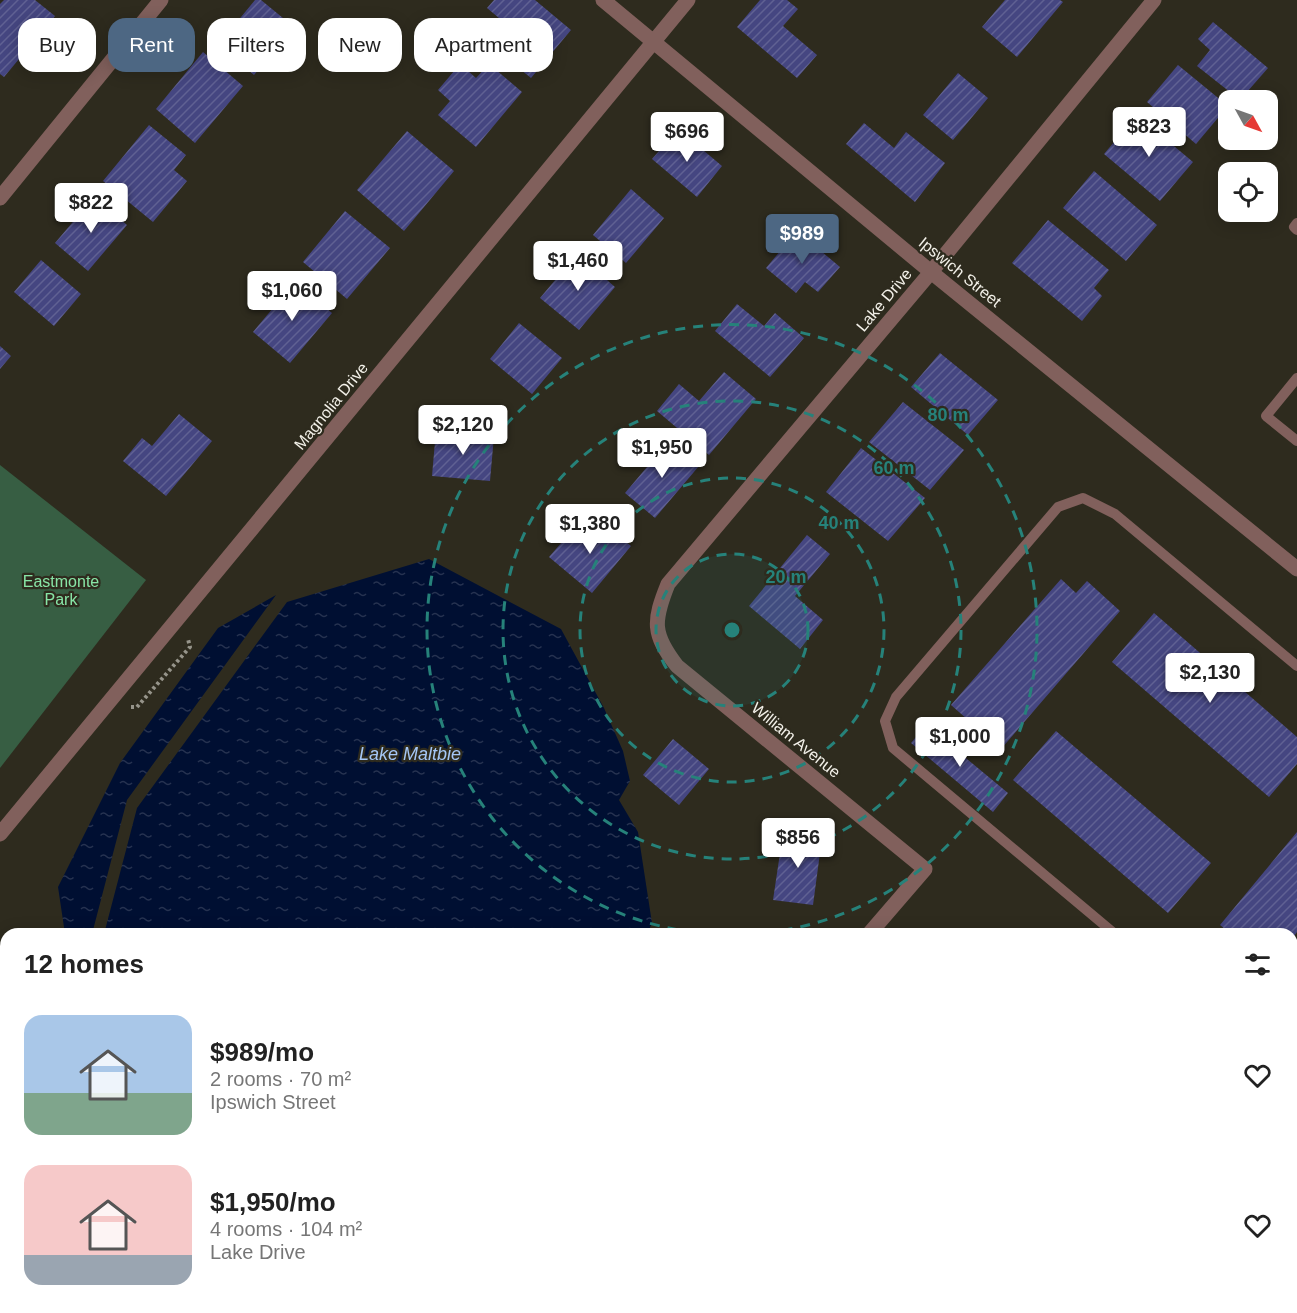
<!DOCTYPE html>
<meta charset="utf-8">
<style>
:root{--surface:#fff;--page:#f2f2f2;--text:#222;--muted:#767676;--accent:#4d6783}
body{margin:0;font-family:Arial,sans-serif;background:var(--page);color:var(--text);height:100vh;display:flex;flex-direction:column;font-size:22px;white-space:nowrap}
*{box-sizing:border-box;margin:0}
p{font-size:20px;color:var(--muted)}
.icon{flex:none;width:33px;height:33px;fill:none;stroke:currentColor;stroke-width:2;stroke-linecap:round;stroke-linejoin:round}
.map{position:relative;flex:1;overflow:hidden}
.details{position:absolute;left:0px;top:928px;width:1298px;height:386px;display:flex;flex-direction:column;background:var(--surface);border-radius:18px 18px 0 0;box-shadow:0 3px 15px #0003}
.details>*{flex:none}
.guide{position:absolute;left:18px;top:18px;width:600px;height:54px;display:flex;gap:12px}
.needle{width:39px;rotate:130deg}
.buttons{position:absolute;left:1218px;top:90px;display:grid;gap:12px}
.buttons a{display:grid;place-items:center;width:60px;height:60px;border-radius:12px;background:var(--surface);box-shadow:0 3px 15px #0003;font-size:30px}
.price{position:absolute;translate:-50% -51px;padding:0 14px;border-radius:6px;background:#fff;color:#222;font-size:20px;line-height:39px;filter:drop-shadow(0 2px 3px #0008)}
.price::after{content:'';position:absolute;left:50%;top:36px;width:18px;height:14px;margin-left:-9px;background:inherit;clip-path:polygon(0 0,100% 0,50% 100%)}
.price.on{background:var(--accent);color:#fff}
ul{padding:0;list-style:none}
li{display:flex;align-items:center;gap:18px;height:150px;padding:0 24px}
li span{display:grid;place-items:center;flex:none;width:168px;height:120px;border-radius:18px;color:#555}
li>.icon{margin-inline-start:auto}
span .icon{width:72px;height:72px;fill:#fffc;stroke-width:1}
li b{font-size:26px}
h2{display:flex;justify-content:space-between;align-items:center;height:72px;padding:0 24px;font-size:26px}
.tag{padding:0 21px;border-radius:18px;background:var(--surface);box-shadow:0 3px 15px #0003;font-size:21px;line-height:54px}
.tag.on{background:var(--accent);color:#fff}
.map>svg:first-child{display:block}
.park{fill:#375e43}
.water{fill:url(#water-ripples)}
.building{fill:url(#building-hatch)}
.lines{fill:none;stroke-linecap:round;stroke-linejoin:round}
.path{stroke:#96948a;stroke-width:4;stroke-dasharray:3 3;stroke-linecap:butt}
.lane{stroke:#81605c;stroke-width:10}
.street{stroke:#81605c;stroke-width:15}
.ring{fill:none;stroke:#26827a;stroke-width:3;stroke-dasharray:10 8}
.labels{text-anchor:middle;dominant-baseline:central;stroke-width:4.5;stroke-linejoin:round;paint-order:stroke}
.street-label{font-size:16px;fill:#f3f1e9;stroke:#2e2b1e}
.park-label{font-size:16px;fill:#88e5a6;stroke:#2e2b1e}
.water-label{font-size:18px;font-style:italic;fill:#a5c7f6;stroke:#2e2b1e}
.centre{fill:#26827a;stroke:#2e2b1e;stroke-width:3}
.ring-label{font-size:18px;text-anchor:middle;font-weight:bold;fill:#26827a;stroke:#2e2b1e;stroke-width:4.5;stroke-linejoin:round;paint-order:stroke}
</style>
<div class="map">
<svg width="1297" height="1313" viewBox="0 0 1297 1313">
<defs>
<pattern id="water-ripples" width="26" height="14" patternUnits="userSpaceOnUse" patternTransform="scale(1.5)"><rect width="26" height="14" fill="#000f32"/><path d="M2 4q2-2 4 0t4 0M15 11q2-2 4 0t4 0" fill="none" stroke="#263250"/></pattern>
<pattern id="building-hatch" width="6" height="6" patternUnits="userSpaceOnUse" patternTransform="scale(1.5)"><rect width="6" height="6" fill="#454681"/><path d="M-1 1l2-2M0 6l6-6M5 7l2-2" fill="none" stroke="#606193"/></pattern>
</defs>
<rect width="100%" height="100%" fill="#2e2b1e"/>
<path class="park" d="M0,465L146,580L0,768Z"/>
<path class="water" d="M429,559L561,629L604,708L623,751L630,781L619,800L638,832L652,923L647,934H104L137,808L287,602Z
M276,595L127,800L92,934H65L58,887L120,763L218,628Z"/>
<path class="building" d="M4,0H35L55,16L4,77L0,74V4Z
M255,0H261L294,27L254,75L218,45Z
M494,0H535L571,30L531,78L500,53L517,33L487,8Z
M760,0H787L798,9L783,26L817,55L797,78L737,27Z
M1005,0H1060L1063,2L1017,57L982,27Z
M1213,22L1268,68L1240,100L1197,66L1210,50L1198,39Z
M203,52L243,86L195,143L156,109Z
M460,64L476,78L489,64L522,92L476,147L438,115L450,101L438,90Z
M1178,65L1228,106L1196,144L1147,102Z
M958,73L988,98L953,140L923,115Z
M1137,115L1193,162L1160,201L1104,154Z
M864,123L894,148L906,132L945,163L915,202L846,144Z
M149,125L186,155L174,170L187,181L153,222L103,181Z
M678,129L722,166L697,197L652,159Z
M407,131L454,171L404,231L357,190Z
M1094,171L1157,225L1126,261L1063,208Z
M631,189L664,218L626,263L593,235Z
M94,197L127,225L88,271L55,243Z
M345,211L390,248L347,299L303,262Z
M1048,220L1109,270L1094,288L1102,296L1082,321L1012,263Z
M797,231L840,267L818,292L805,282L796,293L766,268Z
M577,254L615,287L579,330L540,298Z
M41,260L81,294L54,326L14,292Z
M295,282L332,313L290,363L253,332Z
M737,304L764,326L775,313L804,338L770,377L715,331Z
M519,323L562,358L532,394L490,359Z
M0,346L11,356L0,369Z
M940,353L998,400L968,435L911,387Z
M724,372L756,399L709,455L657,411L679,384L699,401Z
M903,402L964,450L930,490L869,442Z
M179,414L212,441L166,496L123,461L142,438L152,446Z
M436,430L494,436L490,481L432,476Z
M669,441L699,466L655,518L625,493Z
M861,448L925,498L888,541L826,492Z
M601,521L631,546L592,593L549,557L576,526L588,536Z
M807,535L830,554L795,596L823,620L800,649L749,606Z
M1061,579L1076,593L1087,581L1120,611L1001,749L951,705Z
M1154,613L1297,737V764L1269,797L1112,662Z
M926,725L1008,793L993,812L911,743Z
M1056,731L1211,863L1168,913L1013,780Z
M673,739L709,769L679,805L643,775Z
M1297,832V932L1292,939V934H1231L1220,925Z
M783,833L822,838L813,905L773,900Z
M1297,1127V1179L1292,1175V1134Z
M1292,1216L1297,1221L1292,1230Z
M351,1308H382L381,1313Z
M698,1308H733L737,1313H691Z
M863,1308H923L929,1313H858Z
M1146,1308H1168L1164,1313H1151Z
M1192,1308H1216L1222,1313H1187Z"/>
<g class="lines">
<path class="path" d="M131,707H137L190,647L188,639"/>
<path class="lane" d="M1297,223L1294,227L1297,230
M1297,378L1266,416L1297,441
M1115,934L893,748L885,721L896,697L1058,507L1083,498L1115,514L1297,666
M1051,1308L1056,1313"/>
<path class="street" d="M603,0L931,272L1297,569
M0,198L161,0
M0,834L688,0
M869,934L925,869L677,666C652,634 653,621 668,584L931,272L1154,0
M0,1256L6,1249
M110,1308L120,1313
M570,1313L579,1308"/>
</g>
<circle cx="732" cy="630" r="76" fill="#26827a" fill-opacity=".12"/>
<g class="ring">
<circle cx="732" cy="630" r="76"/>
<circle cx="732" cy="630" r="152"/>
<circle cx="732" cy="630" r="229"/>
<path d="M713 934A305 305 0 1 1 751 934"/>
</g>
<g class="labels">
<g class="street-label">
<text transform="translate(960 272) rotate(39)">Ipswich Street</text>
<text transform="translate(884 300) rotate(-50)">Lake Drive</text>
<text transform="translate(331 406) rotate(-51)">Magnolia Drive</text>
<text transform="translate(796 740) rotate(39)">William Avenue</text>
</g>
<g class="park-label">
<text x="61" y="581">Eastmonte<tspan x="61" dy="18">Park</tspan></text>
</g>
<g class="water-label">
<text x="410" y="754">Lake Maltbie</text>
</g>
</g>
<circle cx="732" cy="630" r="9" class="centre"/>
<g class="ring-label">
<text x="948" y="421">80 m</text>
<text x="894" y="474">60 m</text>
<text x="839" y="529">40 m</text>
<text x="786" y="583">20 m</text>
</g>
</svg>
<div class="buttons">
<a><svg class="needle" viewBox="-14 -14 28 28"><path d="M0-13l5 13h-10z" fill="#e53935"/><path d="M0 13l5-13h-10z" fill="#767676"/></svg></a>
<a><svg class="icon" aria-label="locate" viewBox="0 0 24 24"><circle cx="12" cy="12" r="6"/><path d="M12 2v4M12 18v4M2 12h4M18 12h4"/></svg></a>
</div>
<b class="price" style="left:1149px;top:158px">$823</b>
<b class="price" style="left:687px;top:163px">$696</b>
<b class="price" style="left:91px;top:234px">$822</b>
<b class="price on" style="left:802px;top:265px">$989</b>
<b class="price" style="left:578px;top:292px">$1,460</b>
<b class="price" style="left:292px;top:322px">$1,060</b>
<b class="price" style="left:463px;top:456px">$2,120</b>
<b class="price" style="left:662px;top:479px">$1,950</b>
<b class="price" style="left:590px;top:555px">$1,380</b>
<b class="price" style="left:1210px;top:704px">$2,130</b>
<b class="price" style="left:960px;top:768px">$1,000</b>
<b class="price" style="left:798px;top:869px">$856</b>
<div class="guide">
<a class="tag">Buy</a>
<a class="tag on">Rent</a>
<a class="tag">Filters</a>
<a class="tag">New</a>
<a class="tag">Apartment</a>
</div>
<section class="details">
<h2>12 homes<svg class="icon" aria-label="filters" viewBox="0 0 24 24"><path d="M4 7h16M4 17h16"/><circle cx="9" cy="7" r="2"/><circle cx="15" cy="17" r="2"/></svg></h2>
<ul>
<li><span style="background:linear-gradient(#a9c7e8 65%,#7fa58c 0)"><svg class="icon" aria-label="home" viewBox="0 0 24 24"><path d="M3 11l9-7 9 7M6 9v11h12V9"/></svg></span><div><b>$989/mo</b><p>2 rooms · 70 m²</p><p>Ipswich Street</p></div><svg class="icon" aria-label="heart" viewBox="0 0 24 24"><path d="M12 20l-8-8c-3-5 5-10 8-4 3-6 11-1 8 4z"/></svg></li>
<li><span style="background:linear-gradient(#f6c9c9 75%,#9aa5b1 0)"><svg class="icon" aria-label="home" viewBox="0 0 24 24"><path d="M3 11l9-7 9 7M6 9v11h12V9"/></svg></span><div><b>$1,950/mo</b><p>4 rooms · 104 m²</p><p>Lake Drive</p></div><svg class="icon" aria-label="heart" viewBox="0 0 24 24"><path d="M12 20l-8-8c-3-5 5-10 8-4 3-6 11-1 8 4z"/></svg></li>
</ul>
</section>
</div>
